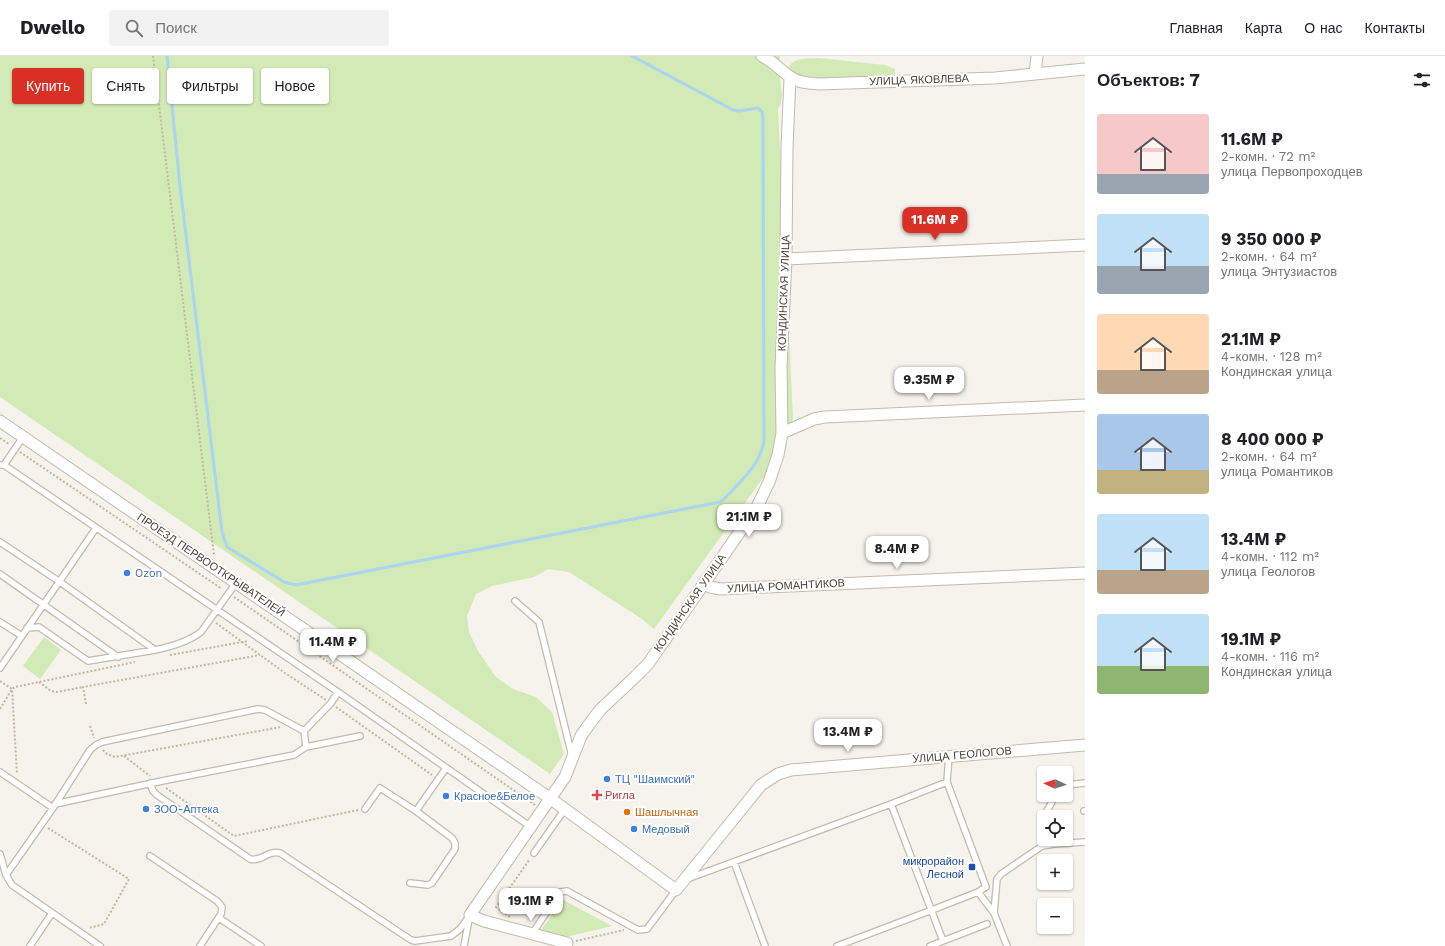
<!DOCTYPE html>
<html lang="ru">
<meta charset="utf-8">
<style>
:root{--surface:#fff;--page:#f2f2f2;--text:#202124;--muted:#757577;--line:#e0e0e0;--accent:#d93025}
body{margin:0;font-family:"Work Sans",sans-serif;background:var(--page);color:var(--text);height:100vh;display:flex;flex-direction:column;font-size:15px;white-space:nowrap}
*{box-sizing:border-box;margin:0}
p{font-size:13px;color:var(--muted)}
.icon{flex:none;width:22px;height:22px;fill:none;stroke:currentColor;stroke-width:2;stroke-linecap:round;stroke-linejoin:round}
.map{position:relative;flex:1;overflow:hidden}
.details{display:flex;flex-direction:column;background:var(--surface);width:360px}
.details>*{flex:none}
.guide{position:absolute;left:12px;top:12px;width:380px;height:36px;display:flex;gap:8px}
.needle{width:26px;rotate:274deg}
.tools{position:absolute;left:1037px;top:710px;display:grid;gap:8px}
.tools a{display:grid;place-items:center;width:36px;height:36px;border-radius:4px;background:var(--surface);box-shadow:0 1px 3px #0004;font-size:20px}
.price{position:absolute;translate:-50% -34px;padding:0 9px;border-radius:8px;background:#fff;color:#222;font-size:13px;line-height:26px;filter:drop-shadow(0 1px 2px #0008)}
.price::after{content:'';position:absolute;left:50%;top:24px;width:12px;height:9px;margin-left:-6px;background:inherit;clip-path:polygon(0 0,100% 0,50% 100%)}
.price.on{background:var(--accent);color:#fff}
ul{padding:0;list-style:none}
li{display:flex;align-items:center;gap:12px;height:100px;padding:0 12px}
li span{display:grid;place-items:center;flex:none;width:112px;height:80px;border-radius:4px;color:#555}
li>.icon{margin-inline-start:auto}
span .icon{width:48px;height:48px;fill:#fffc;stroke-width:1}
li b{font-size:17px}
h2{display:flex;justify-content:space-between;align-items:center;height:48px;padding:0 12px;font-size:17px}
.chip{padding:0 14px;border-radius:4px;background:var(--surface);box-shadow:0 1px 3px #0004;font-size:14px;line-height:36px}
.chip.on{background:var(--accent);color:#fff}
header{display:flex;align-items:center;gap:24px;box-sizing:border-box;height:56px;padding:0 20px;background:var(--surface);border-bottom:1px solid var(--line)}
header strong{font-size:19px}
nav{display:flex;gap:22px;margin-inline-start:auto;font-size:14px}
.search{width:280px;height:36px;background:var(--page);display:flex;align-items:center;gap:10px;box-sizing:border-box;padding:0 14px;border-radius:4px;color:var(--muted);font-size:15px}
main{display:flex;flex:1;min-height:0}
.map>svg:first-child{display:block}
.green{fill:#d2eab5}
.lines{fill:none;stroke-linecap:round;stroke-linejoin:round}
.stream{stroke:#a9d4f2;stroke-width:3}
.service-casing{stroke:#c2bbae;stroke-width:8}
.minor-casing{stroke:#c2bbae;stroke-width:13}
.path{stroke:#c4b79f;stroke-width:2;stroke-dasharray:2 2;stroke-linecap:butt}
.service{stroke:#fff;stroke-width:5.5}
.minor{stroke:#fff;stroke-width:11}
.shop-dot{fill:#3f7fe0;stroke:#fff;stroke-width:1.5}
.health-dot{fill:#e0444e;stroke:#fff;stroke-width:1.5}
.food-dot{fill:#e8710a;stroke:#fff;stroke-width:1.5}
.transit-dot{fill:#1a4fb4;stroke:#fff;stroke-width:1.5}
.labels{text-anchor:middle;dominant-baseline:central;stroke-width:4;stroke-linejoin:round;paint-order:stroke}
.street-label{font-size:11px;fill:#4b4439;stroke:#fff}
.shop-label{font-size:11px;fill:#366cbe;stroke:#fff;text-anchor:start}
.health-label{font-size:11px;fill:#be3a42;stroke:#fff;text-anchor:start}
.food-label{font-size:11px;fill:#c56008;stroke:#fff;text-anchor:start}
.transit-label{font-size:11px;fill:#164399;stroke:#fff;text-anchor:end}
</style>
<header>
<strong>Dwello</strong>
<div class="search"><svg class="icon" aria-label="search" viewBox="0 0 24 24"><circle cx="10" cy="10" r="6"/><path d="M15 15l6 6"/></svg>Поиск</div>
<nav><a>Главная</a><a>Карта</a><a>О нас</a><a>Контакты</a></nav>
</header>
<main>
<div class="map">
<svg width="1085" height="890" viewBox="0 0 1085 890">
<rect width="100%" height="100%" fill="#f6f3ec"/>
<path class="green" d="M0,0H780V23L782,39L781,47L778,53L793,362L784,393L654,573L642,563L569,516L548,513L534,521L492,530L476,538L467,560L469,576L478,595L496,621L513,633L536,641L552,656L564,698L550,718L0,341Z
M819,2L885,9L895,13V20L818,22L804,21L792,16L789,10C796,1 808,3 819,2Z
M44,581L61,594L40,623L23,610Z
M563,844L612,870L566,881L541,874Z"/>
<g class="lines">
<path class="stream" d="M167,0L180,130L222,476L227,491L284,526L296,529L720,446L725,442C741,425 760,409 764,385L763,62L762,56L758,52L739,55L733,54L632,0"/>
<g class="service-casing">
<path id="service" d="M0,409H4L338,636L531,771
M4,409L23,381
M0,486L60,526L155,594C170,591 189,585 201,576L236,527
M0,518L118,601
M515,545L539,566L572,700
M0,566L22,580L0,612
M27,572L39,571L88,605L155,594
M22,580L96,472
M304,675L331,647L338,636
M306,691L360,680
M0,716L53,752
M150,727L153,735L157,739L250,803C262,806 267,794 280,797L411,884L415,885L451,880L460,873L470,859
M1066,729L1085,727
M55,748L162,725L294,699L306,691L304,675
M365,753L380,732L416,755L452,782L455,787V793L432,827L428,829L410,827
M416,755L446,712
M1084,755H1085
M1042,790C1041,781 1040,771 1043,762C1046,754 1053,748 1054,739
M534,797L565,753
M0,798L6,819L12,829L100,890
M150,800L217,845L222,851L221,858L200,890
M734,806L765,890
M6,819L53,752L90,694L96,689L102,686L258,653L265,654L304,675
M687,823L891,748
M978,836L994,857L1007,890
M994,857L997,823L1001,818L1042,790L1054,788L1085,786
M219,862L261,890
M532,878L560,836L567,835L638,874L647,873L676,834
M943,885L891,748L947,726
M30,890L52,857
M464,890L469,863
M837,890L932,854L978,836L986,831L947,726L949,700
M930,890L987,868"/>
</g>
<g class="minor-casing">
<path id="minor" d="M762,0C773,5 779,13 789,20C798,27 809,27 819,28L995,22L1085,13
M1035,18L1037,0
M786,203L1085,189
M0,365L551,743L676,834L761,729L778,718L791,714L1085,689
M782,377L814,363L825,361L1085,349
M704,527L710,531L721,533L1085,517
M566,890L567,887L484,865L470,859L565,721L581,680L590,667L601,653L635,621L648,608L757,451L769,426L778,399L782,377L781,311L786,203L787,91L790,22"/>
</g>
<path class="path" d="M153,0L214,499
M0,382L9,388
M20,396L222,533
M234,541L535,749
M216,567L285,617L326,644
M170,599L248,585
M0,625L12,633L17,718
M39,626L51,635L57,636L83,631
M86,648L83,631L260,599
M336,651L432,719
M0,653L12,633L15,631L135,606
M90,670L94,682
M103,694L107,698L115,701L281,671
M124,700L150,720
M166,732L234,780L358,754
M48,772L129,823L104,868L89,872
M510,861L496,851L530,803
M576,885L624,874"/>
<use href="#service" class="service"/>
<use href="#minor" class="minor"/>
</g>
<g class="shop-dot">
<circle cx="127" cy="517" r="4"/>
<circle cx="607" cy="723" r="4"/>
<circle cx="446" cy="740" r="4"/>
<circle cx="146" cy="753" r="4"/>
<circle cx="634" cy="773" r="4"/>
</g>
<path class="health-dot" d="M595 733h4v4h4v4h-4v4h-4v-4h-4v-4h4z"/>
<circle class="food-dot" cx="627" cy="756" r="4"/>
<rect class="transit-dot" x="968" y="807" width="8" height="8" rx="2"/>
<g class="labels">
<g class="street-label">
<text transform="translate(919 24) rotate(-2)">УЛИЦА ЯКОВЛЕВА</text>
<text transform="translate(784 237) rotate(-88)">КОНДИНСКАЯ УЛИЦА</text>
<text transform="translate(211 509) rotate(34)">ПРОЕЗД ПЕРВООТКРЫВАТЕЛЕЙ</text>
<text transform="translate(786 530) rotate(-3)">УЛИЦА РОМАНТИКОВ</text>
<text transform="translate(690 547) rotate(-55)">КОНДИНСКАЯ УЛИЦА</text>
<text transform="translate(962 699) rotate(-5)">УЛИЦА ГЕОЛОГОВ</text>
</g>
<g class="shop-label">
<text x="135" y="517">Ozon</text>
<text x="615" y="723">ТЦ "Шаимский"</text>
<text x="454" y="740">Красное&amp;Белое</text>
<text x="154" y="753">ЗОО-Аптека</text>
<text x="642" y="773">Медовый</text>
</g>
<g class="health-label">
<text x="605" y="739">Ригла</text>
</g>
<g class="food-label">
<text x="635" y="756">Шашлычная</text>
</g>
<g class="transit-label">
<text x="964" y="805">микрорайон<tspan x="964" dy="13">Лесной</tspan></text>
</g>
</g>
</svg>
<div class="tools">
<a><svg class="needle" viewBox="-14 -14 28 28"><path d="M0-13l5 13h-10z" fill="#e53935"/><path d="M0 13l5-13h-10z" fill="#757577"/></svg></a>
<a><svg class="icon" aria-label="locate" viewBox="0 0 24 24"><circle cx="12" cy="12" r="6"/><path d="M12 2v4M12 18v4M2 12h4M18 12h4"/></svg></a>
<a>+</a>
<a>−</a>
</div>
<b class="price on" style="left:935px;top:185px">11.6M ₽</b>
<b class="price" style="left:929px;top:345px">9.35M ₽</b>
<b class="price" style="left:749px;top:482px">21.1M ₽</b>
<b class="price" style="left:897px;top:514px">8.4M ₽</b>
<b class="price" style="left:333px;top:607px">11.4M ₽</b>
<b class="price" style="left:848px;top:697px">13.4M ₽</b>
<b class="price" style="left:531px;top:866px">19.1M ₽</b>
<div class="guide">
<a class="chip on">Купить</a>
<a class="chip">Снять</a>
<a class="chip">Фильтры</a>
<a class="chip">Новое</a>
</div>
</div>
<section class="details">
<h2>Объектов: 7<svg class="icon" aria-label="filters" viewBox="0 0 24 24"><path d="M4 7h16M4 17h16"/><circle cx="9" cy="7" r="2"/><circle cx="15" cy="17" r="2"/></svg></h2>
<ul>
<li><span style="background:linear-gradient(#f6c9c9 75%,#9aa5b1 0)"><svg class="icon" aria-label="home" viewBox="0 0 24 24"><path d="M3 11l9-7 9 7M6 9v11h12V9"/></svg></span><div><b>11.6M ₽</b><p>2-комн. · 72 m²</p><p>улица Первопроходцев</p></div></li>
<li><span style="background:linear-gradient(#bfe0f5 65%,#9aa5b1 0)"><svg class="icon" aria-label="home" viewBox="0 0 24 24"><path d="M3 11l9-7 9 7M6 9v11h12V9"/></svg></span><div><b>9 350 000 ₽</b><p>2-комн. · 64 m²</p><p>улица Энтузиастов</p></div></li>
<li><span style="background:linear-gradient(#ffd9b3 70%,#b9a48a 0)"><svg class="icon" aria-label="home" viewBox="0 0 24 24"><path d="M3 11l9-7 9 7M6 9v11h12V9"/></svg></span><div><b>21.1M ₽</b><p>4-комн. · 128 m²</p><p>Кондинская улица</p></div></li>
<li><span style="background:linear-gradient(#a9c7e8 70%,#c2b280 0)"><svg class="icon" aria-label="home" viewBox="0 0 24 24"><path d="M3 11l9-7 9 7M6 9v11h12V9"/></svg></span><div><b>8 400 000 ₽</b><p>2-комн. · 64 m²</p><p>улица Романтиков</p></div></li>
<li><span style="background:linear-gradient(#bfe0f5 70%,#b9a48a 0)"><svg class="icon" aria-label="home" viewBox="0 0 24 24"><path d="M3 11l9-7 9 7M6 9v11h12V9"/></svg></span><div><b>13.4M ₽</b><p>4-комн. · 112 m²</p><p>улица Геологов</p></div></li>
<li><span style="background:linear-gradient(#bfe0f5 65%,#8fb573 0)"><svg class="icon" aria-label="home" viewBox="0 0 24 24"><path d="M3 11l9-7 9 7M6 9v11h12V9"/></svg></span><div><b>19.1M ₽</b><p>4-комн. · 116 m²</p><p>Кондинская улица</p></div></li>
</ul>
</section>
</main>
